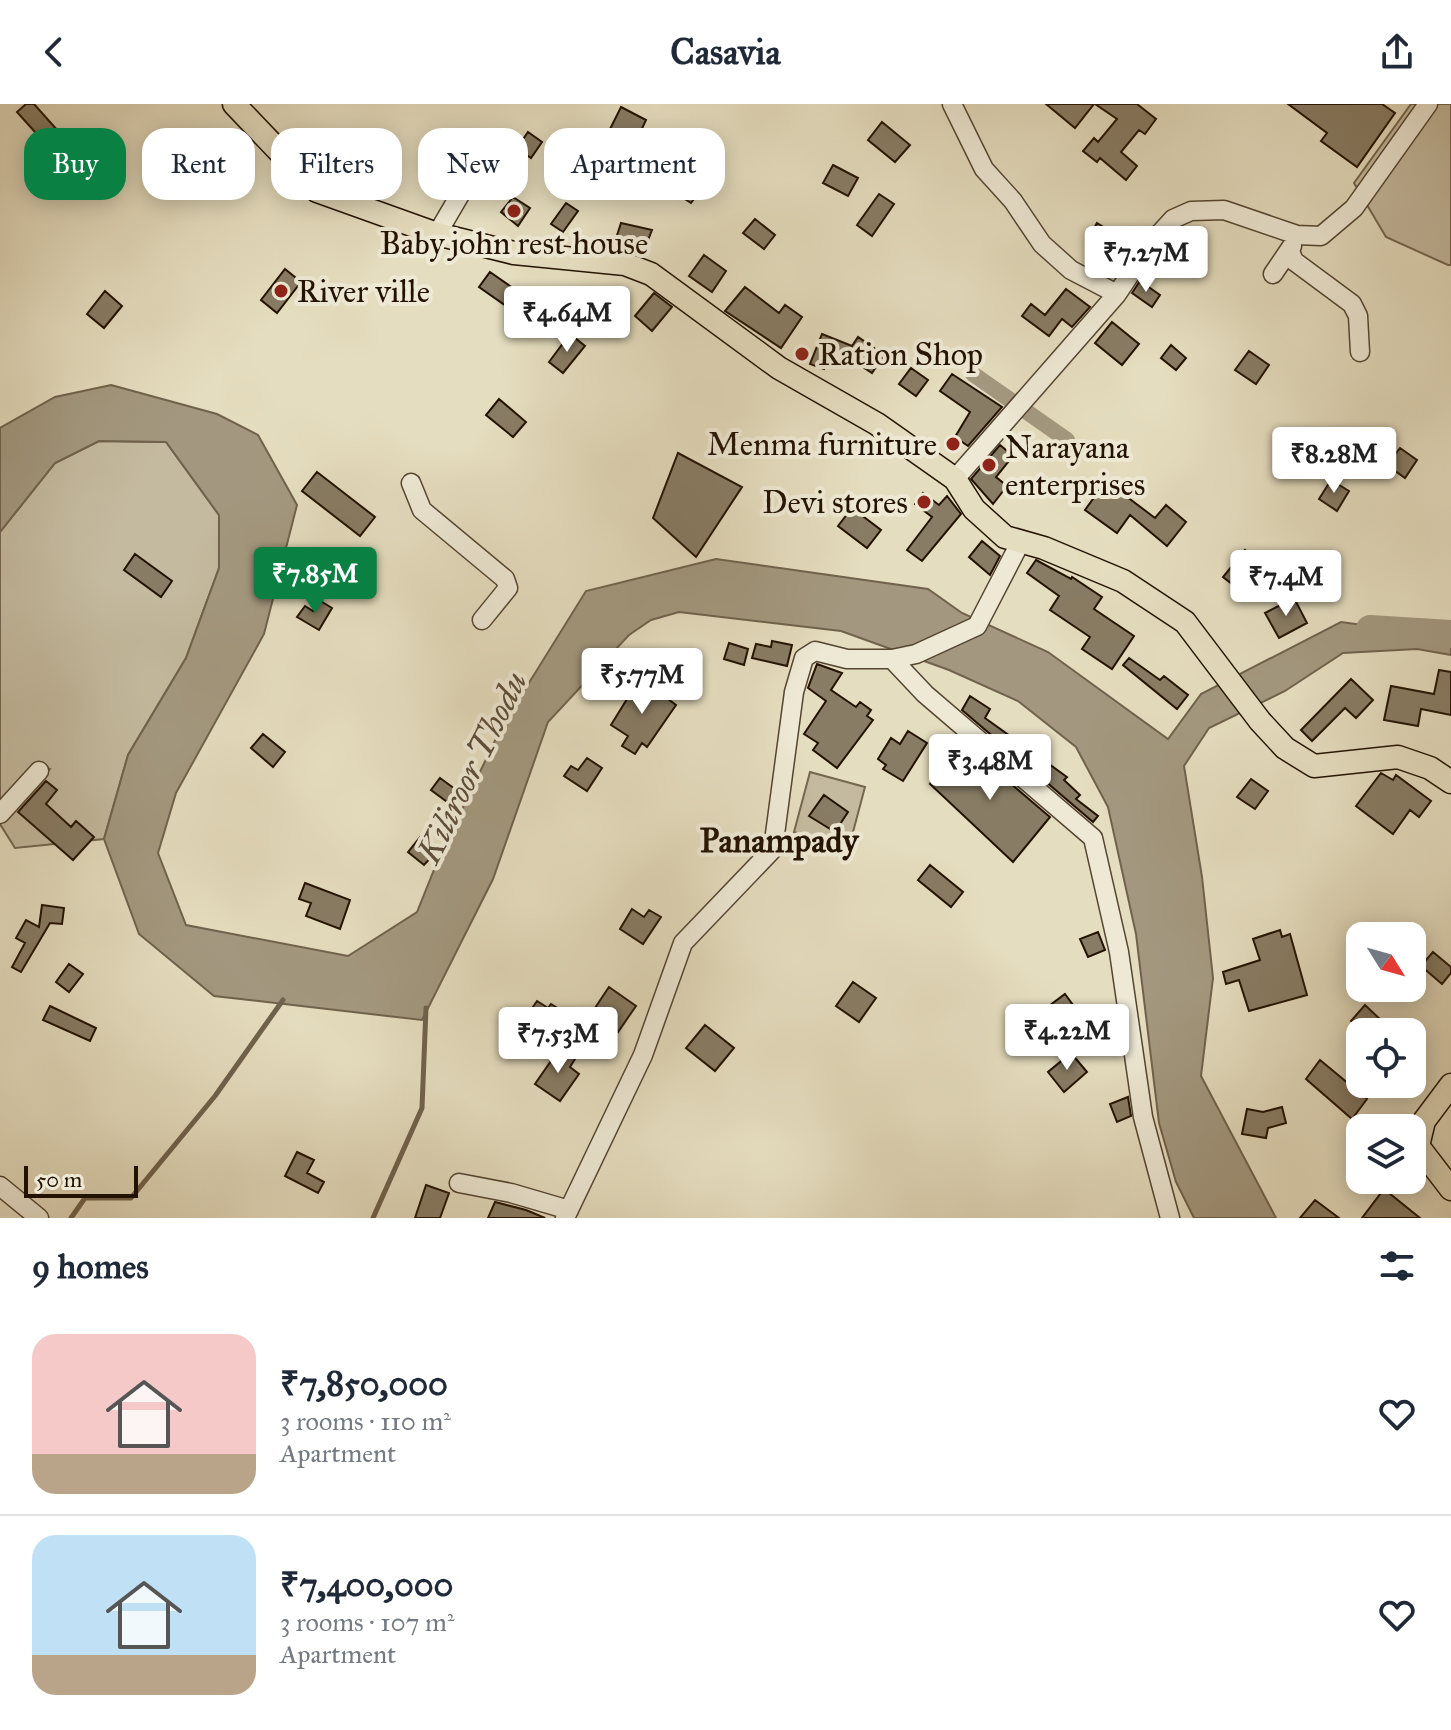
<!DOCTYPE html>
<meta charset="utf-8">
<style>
:root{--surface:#fff;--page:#f2f2f3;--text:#1f2937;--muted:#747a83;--line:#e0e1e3;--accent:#0b8043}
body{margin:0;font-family:"IM FELL Great Primer",serif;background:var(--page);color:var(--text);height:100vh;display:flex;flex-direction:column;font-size:30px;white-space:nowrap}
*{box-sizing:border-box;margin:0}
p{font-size:26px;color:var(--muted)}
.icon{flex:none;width:44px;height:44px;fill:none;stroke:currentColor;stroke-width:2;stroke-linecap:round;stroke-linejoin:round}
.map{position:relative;height:1114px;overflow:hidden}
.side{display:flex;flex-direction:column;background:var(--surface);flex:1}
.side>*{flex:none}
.top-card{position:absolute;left:24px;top:24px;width:800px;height:72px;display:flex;gap:16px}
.needle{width:52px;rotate:127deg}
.buttons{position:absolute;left:1346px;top:818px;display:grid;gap:16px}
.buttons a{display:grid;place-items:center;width:80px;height:80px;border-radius:16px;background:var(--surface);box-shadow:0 4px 20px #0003;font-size:40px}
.scale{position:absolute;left:24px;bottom:20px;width:114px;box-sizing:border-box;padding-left:8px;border:4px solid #231202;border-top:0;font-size:22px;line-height:28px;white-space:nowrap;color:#231202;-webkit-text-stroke:6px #eee9d5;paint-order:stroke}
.price{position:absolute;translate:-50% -68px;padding:0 18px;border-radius:8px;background:#fff;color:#222;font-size:26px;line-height:52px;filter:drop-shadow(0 2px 4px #0008)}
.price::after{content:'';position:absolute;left:50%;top:48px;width:24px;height:18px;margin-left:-12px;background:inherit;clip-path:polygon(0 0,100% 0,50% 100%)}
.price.active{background:var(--accent);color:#fff}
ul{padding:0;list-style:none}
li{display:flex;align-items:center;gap:24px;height:200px;padding:0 32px}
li+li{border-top:2px solid var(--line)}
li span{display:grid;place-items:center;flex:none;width:224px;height:160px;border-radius:24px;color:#555}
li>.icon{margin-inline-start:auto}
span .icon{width:96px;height:96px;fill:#fffc;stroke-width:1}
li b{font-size:34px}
h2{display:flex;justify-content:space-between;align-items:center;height:96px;padding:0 32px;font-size:34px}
.tag{padding:0 28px;border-radius:24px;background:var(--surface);box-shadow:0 4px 20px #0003;font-size:28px;line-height:72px}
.tag.active{background:var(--accent);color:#fff}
header{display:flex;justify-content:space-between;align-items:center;height:104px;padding:0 32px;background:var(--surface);font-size:36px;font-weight:800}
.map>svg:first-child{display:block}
.green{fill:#c4ba9f;stroke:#746650;stroke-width:2}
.water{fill:#a3987f;stroke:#70624d;stroke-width:2}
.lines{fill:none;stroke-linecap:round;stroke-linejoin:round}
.stream{stroke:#70624d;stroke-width:5}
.canal{stroke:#a3987f;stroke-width:16}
.river{stroke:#a3987f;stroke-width:28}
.building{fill:#887c64;stroke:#231202;stroke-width:2}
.minor-casing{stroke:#544531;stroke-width:21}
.major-casing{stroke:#231202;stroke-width:25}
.minor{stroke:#eee9d5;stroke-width:18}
.major{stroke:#e5ddbf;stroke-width:22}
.poi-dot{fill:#8f2418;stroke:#eee9d5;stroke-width:3}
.labels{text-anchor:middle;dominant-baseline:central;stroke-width:8;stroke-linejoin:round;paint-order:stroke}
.poi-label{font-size:32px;fill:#231202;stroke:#eee9d5;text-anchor:start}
.water-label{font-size:34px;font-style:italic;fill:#5d4e3a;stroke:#eee9d5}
.neighbourhood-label{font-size:34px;font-weight:bold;fill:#231202;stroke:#eee9d5}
</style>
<header><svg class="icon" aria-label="back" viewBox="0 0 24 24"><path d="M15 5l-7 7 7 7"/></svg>Casavia<svg class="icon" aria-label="share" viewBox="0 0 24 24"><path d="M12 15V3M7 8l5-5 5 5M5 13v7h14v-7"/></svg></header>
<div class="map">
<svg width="1451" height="1114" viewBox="0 0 1451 1114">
<rect width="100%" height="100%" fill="#e5ddbf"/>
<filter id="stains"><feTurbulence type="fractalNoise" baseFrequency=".0025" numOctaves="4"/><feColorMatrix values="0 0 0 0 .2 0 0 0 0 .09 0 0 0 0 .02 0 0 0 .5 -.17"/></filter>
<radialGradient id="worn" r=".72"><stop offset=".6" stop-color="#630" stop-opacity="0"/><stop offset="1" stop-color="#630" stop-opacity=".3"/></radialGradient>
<path class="green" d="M1411,0H1451V161H1448L1386,133L1354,79Z
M99,337L166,338L219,411V464L186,554L128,651L104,735L15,744L0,720L50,665L34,659L0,704V428L55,359Z
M810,668L865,683L849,743L794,728Z"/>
<path class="water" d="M111,281L217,310L258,331L297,401L264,530L176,689L158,749L186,821L348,852L417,808L440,751L501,624L586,487L716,455L928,485L962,509L1048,548L1168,635L1201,590L1341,518L1451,533V551L1417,545L1343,549L1285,587L1209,624L1184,662L1202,773L1213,874L1201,972L1276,1114H1194L1176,1078L1159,1019L1136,830L1108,703L1076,643L1018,597L949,566L841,527L679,508L651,516L629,531L548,618L493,775L422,916L214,892L139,830L104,735L128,651L186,554L219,464V411L166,338L99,337L55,359L0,428V324L55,293Z"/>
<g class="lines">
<path class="stream" d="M71,1114L85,1094H131L215,992L283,896
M373,1114L422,1004L426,904"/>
<path class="canal" d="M973,270L1067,336"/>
<path class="river" d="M1370,525L1451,530"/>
</g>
<path class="building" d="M26,0H34L75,46L62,58L17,8Z
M1046,0H1094L1075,24Z
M1095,0H1137L1156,15L1145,30L1139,26L1121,48L1137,62L1126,76L1100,54L1097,58L1083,47L1094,34L1098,38L1117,15Z
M1288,0H1382L1395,9L1357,63L1321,37L1327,29Z
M621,3L646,16L633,44L607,31Z
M882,18L910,41L895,58L868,36Z
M528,28L542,38L531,54L517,44Z
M324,34L332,40L335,36L348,46L328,71L307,55Z
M833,61L858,74L848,92L823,79Z
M688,67L703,83L691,99L674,88Z
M879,90L894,100L872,132L857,121Z
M513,93L530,104L518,122L501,108Z
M566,99L578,107L563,128L551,120Z
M755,115L775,131L764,145L743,129Z
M621,119L652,126L643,149L613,144Z
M1097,119L1120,133L1112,147L1089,133Z
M704,151L726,167L712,188L689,172Z
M285,165L301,178L277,209L261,196Z
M490,168L520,189L509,204L479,183Z
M1140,177L1160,191L1152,203L1132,189Z
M745,183L779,209L785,201L802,213L781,244L725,207Z
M1066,185L1090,203L1072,223L1062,215L1049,232L1022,212L1031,200L1045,211Z
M105,187L122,202L104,224L87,210Z
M654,189L672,203L652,227L635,212Z
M1112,218L1139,240L1122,261L1095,239Z
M570,230L585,242L563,269L549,258Z
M822,230L852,242L858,233L884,251L872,269L833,243L824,265L810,260Z
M1171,241L1186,254L1176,266L1161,254Z
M1249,247L1269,261L1256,280L1235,266Z
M911,264L928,276L916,292L899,280Z
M952,270L1002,303L968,342L955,333L970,308L940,287Z
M499,295L526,318L513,333L486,311Z
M1000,341L1013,352L996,373L1007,382L993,400L971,375Z
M1400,344L1417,356L1405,374L1387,361Z
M678,349L742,383L696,453L653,414Z
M317,368L375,413L360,432L302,387Z
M1331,376L1349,387L1337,407L1319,395Z
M1106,377L1155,414L1166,401L1186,418L1167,442L1130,411L1117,429L1085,406Z
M923,389L939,401L947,392L961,410L922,457L907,446L932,413L915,400Z
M852,404L881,426L867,444L838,422Z
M982,437L1000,452L990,471L969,453Z
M1245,446L1267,463L1245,490L1223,473Z
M135,450L172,477L161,493L124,466Z
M1036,456L1071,475L1072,473L1102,493L1094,505L1134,532L1112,565L1082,545L1090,533L1050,506L1059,492L1027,469Z
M1294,494L1307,519L1279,534L1265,509Z
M319,496L332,504L319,526L297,513L305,502L313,507Z
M772,537L792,541L787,562L752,554L756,540L771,543Z
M729,539L748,545L744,561L724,555Z
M1129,554L1160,576L1164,572L1188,591L1177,605L1123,561Z
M817,560L842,569L831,586L856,603L860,598L871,606L867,612L873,616L837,664L813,646L818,639L804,630L826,597L808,584Z
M1439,566L1451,568V611L1421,605L1418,622L1384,616L1391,582L1434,590Z
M640,574L676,601L647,643L642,639L635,650L622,642L628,632L611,621Z
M1351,575L1373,596L1356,614L1345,604L1312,637L1301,626Z
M970,592L990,605L985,614L1067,673L1064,676L1080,691L1076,695L1098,712L1093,718L962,606Z
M908,627L927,639L903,677L883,665L886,661L878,655L891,634L900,640Z
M263,630L285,648L273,663L251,644Z
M963,639L1050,713L1013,758L930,680Z
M587,654L602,664L587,687L564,672L571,662L578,666Z
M1381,669L1393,676L1396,671L1431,697L1419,713L1410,706L1393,730L1356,702Z
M440,674L459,688L450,700L431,686Z
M1251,675L1268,687L1255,705L1237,693Z
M46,677L57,686L46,700L71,723L76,717L94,733L73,756L18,708Z
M824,691L848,708L835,728L809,712Z
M421,732L438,746L424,761L408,748Z
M930,761L963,788L951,803L918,776Z
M305,779L350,796L340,825L306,812L311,799L299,795Z
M42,801L64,804L62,820L50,819L21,868L12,863L25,839L16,834L26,816L39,823Z
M632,805L644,813L649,806L661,813L643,840L620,825Z
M1280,826L1282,833L1290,830L1307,891L1249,907L1239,876L1226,880L1223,868L1260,856L1253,835Z
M1098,828L1105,846L1088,853L1080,835Z
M1433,848L1451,863V869L1442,880L1421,862Z
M69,860L83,870L69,888L56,878Z
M853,878L876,894L859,918L836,902Z
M609,883L636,902L618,928L591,910Z
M1065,890L1084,916L1069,928L1049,902Z
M537,897L548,904L551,900L562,907L547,928L526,913Z
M1365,901L1383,918L1375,928H1364L1351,917Z
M50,902L96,924L90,937L43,916Z
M705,921L734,944L715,967L686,944Z
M560,944L575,955L570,963L579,970L560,997L535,980Z
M1071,949L1087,968L1064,988L1048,968Z
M1320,956L1367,995L1352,1015L1306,975Z
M1128,993L1131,1012L1117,1018L1110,1000Z
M1282,1003L1286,1019L1268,1024L1266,1034L1242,1030L1247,1005L1263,1008Z
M297,1048L314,1056L307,1069L324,1078L318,1089L285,1072Z
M426,1081L449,1089L440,1114H415Z
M1384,1085L1420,1114H1362Z
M1315,1096L1339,1114H1300Z
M495,1098L526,1106L545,1114H488Z"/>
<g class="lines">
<g class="minor-casing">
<path id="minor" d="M952,0L984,65L1013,97L1042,140L1071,166L1117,190
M437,130L492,36
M1290,147L1294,157L1352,200L1358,212L1360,248
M1273,170L1292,142
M955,375L1117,190L1151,139L1173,115L1191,107L1224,106L1297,131L1321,132L1354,104L1428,0
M411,379L422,406L505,475L508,484L482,516
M892,555L925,590L1093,734L1119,848L1143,1013L1170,1114
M0,710L39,667
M459,1079L511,1089L569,1106
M0,1082L39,1114
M565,1114L643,951L683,839L773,745L794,588L804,554L815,547L847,555H892L916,550L977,522L1020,439"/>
</g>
<g class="major-casing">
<path id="major" d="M234,0L317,87L437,130L514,149L625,160L651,170L779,264L877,320L955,375L974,405L1005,433L1044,444L1123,477L1185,518L1260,617L1285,644L1314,662L1398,653L1430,664L1451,678
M1451,981L1424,1017L1418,1042L1451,1085"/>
</g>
<use href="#minor" class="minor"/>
<use href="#major" class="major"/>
</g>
<g class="poi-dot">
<circle cx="514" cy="107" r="8"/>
<circle cx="281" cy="187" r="8"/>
<circle cx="802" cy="250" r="8"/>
<circle cx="953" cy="340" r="8"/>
<circle cx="989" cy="361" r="8"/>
<circle cx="924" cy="398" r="8"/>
</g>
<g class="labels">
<g class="poi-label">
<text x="514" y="139" text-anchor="middle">Baby john rest house</text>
<text x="297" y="187">River ville</text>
<text x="818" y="250">Ration Shop</text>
<text x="937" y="340" text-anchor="end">Menma furniture</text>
<text x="1005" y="343">Narayana<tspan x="1005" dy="37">enterprises</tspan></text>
<text x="908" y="398" text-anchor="end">Devi stores</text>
</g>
<g class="water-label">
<text transform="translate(472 663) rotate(-64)">Kiliroor Thodu</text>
</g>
<g class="neighbourhood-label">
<text x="779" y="736">Panampady</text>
</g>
</g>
<rect width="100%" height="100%" filter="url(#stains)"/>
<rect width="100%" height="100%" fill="url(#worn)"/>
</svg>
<div class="buttons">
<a><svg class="needle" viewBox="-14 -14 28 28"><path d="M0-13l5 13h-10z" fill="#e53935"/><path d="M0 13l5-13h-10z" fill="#747a83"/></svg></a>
<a><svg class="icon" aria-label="locate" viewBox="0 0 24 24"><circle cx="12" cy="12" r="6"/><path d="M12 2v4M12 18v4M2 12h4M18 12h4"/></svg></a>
<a><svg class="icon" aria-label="layers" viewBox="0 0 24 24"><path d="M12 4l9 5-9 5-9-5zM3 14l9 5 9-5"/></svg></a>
</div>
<div class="scale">50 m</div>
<b class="price" style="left:1146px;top:190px">₹7.27M</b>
<b class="price" style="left:567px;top:250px">₹4.64M</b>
<b class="price" style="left:1334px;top:391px">₹8.28M</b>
<b class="price active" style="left:315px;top:511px">₹7.85M</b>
<b class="price" style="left:1286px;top:514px">₹7.4M</b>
<b class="price" style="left:642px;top:612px">₹5.77M</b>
<b class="price" style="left:990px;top:698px">₹3.48M</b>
<b class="price" style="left:1067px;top:968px">₹4.22M</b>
<b class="price" style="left:558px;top:971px">₹7.53M</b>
<div class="top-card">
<a class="tag active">Buy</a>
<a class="tag">Rent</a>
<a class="tag">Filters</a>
<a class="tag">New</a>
<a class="tag">Apartment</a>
</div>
</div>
<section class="side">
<h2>9 homes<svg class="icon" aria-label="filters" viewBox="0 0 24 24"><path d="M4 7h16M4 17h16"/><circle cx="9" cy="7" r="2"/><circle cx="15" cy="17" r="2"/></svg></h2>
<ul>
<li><span style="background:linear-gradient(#f6c9c9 75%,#b9a48a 0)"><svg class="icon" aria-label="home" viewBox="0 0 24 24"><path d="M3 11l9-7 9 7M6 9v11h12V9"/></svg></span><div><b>₹7,850,000</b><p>3 rooms · 110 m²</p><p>Apartment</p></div><svg class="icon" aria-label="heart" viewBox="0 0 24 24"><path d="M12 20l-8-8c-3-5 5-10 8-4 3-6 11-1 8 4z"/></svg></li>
<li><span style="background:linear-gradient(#bfe0f5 75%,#b9a48a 0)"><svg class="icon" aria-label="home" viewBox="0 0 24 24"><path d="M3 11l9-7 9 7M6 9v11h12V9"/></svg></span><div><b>₹7,400,000</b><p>3 rooms · 107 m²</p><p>Apartment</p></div><svg class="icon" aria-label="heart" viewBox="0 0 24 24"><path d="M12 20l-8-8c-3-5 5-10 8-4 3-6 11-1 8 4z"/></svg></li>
</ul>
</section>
